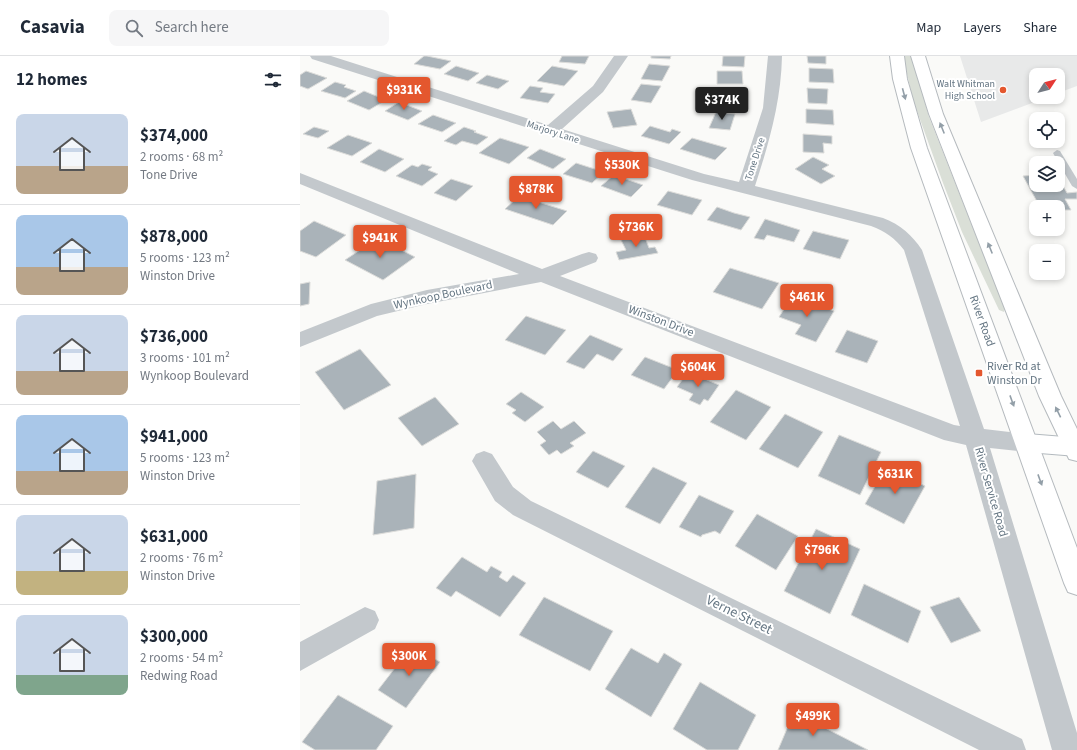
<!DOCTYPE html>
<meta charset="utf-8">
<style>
:root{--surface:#fff;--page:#f6f6f7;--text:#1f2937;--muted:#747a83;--line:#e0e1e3;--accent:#e4572e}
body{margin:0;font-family:"Source Sans 3",sans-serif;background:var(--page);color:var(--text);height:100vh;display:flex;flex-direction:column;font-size:15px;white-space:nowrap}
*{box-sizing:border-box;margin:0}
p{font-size:13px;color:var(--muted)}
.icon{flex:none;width:22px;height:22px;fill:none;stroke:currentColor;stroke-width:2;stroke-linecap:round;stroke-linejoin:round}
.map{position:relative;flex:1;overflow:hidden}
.details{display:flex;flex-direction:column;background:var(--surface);width:300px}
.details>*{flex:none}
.needle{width:26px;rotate:54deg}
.tools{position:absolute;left:729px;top:12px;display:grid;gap:8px}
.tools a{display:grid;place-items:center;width:36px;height:36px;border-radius:8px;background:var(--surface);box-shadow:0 2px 6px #0003;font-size:20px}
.price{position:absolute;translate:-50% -34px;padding:0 9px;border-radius:4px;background:var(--accent);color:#fff;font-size:13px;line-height:26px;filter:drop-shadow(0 1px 2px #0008)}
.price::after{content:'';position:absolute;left:50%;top:24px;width:12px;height:9px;margin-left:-6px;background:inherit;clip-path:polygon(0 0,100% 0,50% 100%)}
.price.active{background:#222;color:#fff}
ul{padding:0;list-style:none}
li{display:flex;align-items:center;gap:12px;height:100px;padding:0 16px}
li+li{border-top:1px solid var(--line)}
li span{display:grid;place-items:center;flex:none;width:112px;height:80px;border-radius:8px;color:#555}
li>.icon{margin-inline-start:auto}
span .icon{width:48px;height:48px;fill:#fffc;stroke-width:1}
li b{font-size:17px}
h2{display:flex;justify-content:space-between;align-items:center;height:48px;padding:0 16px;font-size:17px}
header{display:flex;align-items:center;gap:24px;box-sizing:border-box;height:56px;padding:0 20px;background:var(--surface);border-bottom:1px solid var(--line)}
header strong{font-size:19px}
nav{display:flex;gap:22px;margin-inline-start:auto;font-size:14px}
.search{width:280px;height:36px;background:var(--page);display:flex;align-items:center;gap:10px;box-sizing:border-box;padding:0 14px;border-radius:8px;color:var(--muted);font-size:15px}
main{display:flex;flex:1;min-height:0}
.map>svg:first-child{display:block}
.built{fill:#e8e9e9}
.green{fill:#dadfd7}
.building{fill:#aab3b9;stroke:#dcdcda}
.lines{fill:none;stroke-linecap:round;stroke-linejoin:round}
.secondary-casing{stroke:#b3babf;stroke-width:2}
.primary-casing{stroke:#b5babe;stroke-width:2}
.lane{fill:#c3c8cc;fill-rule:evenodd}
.street{fill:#c3c8cc;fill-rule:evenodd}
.secondary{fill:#fff;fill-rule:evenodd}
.primary{fill:#fff;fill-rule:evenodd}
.oneway{fill:#939fa8}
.poi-dot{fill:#e4572e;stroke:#fff;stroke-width:1.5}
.labels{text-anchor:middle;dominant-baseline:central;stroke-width:4;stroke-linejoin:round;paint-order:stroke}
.far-poi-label{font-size:10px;fill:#657683;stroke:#fff;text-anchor:end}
.far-street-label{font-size:10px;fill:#657683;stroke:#fff}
.street-label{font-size:12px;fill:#657683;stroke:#fff}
.poi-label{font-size:12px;fill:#657683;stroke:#fff;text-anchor:start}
.near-street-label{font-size:14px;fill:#657683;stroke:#fff}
</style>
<header>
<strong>Casavia</strong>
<div class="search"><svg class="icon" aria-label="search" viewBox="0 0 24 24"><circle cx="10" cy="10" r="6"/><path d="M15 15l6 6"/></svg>Search here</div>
<nav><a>Map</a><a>Layers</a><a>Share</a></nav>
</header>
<main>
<section class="details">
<h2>12 homes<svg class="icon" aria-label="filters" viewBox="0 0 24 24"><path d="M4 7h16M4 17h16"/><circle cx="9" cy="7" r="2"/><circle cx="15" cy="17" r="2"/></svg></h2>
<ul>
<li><span style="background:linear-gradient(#c9d6e8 65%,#b9a48a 0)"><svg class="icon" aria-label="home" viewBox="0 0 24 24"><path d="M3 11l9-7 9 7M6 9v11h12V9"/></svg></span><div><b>$374,000</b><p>2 rooms · 68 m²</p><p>Tone Drive</p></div></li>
<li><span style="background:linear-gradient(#a9c7e8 65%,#b9a48a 0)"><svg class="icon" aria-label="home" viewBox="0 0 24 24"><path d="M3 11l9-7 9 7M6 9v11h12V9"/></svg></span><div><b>$878,000</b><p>5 rooms · 123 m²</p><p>Winston Drive</p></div></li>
<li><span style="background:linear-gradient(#c9d6e8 70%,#b9a48a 0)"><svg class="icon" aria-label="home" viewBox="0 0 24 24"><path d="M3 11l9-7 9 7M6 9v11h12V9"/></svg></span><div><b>$736,000</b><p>3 rooms · 101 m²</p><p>Wynkoop Boulevard</p></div></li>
<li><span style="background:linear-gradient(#a9c7e8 70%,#b9a48a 0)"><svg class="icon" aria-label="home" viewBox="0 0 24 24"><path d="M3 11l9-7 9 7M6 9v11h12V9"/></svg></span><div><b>$941,000</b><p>5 rooms · 123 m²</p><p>Winston Drive</p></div></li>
<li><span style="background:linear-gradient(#c9d6e8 70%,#c2b280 0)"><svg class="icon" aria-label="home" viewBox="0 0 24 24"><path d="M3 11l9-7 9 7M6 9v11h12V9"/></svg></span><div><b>$631,000</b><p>2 rooms · 76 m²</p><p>Winston Drive</p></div></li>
<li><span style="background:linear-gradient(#c9d6e8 75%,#7fa58c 0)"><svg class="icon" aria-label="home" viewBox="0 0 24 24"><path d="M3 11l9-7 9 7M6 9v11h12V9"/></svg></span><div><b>$300,000</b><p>2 rooms · 54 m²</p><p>Redwing Road</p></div></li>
</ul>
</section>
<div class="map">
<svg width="777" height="694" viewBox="0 0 777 694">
<rect width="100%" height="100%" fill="#fafaf8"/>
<path class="built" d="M660,0H777V30L758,37V19H736V41H748L681,66Z"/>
<path class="green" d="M603,0H612L629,61L705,253L704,256L699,254L662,176L643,127L613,44Z"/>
<path class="building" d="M124,0H127L151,5L140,13L114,8Z
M262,0H289L285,8L259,6Z
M351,0H371L370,3L351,2Z
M423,0H445L444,11L422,10Z
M507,0H526V8L508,7Z
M349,8L370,10L362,25L341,23Z
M156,10L179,17L168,25L144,18Z
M252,10L278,15L264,30L237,25Z
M509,12L533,13L534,27L509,26Z
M6,15L27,22L8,33L0,30V19Z
M417,15H442L443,28H417Z
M187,19L209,25L198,33L176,27Z
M35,26L46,29L44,31L56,35L45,42L21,35Z
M341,28L361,30L351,47L331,44Z
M230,30L243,32L240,36L255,38L248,47L220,42Z
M414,32L436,34L432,50L410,48Z
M507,32L528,33L527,48L508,47Z
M64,35L86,44L69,54L47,45Z
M99,46L122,55L108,64L85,55Z
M331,53L337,69L313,72L307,56Z
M506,53L533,54L534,69L506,67Z
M416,56L435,58L430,74L409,72Z
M133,59L156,67L142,76L118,68Z
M350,70L370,76L372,73L381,76L369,88L341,80Z
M14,71L29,75L18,82L3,78Z
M164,71L176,75L174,76L188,81L177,89L162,85L156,89L144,85Z
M503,78L532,80V88L523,87L524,97L503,96Z
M48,79L72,87L52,100L27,92Z
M200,82L229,91L209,108L179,97Z
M392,82L427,92L415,104L380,93Z
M79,93L104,103L85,116L60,106Z
M240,93L266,103L253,113L227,102Z
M513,101L529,109L522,113L535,120L521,128L495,113Z
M276,107L304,116L292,127L263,118Z
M122,108L132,111L128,114L138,118L122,130L96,120L112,109L118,111Z
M314,119L343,129L331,141L301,130Z
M736,119V129H758V121L767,137L777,136V143H765L771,154H758V151H740L723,120Z
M151,123L173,130L156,145L134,137Z
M368,135L402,144L392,159L357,149Z
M219,140L267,155L253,169L205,153Z
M417,151L434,157L450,161L441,174L407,164Z
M465,163L500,174L494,186L467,179L464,184L454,182Z
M14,165L46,179L16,201L0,195V175Z
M513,175L549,184L540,203L503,193Z
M344,179L349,192L355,191L358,197L319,204L316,196L326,194L321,184Z
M78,182L115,201L83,224L45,204Z
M430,212L479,227L462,253L413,236Z
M10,226L9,248L0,250V228Z
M492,241L534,255L516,286L495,278L501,269L479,261Z
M226,260L266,274L245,299L205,284Z
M547,274L578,285L567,307L535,296Z
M290,279L323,293L313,305L297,298L284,313L266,306Z
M60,293L91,329L44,354L15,316Z
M345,301L378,314L364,333L331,319Z
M388,316L419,329L408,345L404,343L400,349L389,344L393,338L377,331Z
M436,334L471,351L446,384L410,366Z
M221,336L244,351L225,366L212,357L216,354L206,348Z
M135,341L159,368L122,390L98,362Z
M485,358L523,376L498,412L459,393Z
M253,365L261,373L274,365L286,377L270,387L274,390L261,398L257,394L249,399L240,389L246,385L237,376Z
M539,379L581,396L560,439L518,420Z
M293,395L325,410L308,432L276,416Z
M353,411L387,427L360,468L325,451Z
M586,411L625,430L604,468L565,448Z
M116,418L114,472L73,479L77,425Z
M399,439L434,455L420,478L415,475L402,479L401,481L379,471Z
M457,458L498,480L476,514L435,490Z
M516,473L560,493L530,558L484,535Z
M162,501L187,516L191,510L202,516L199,521L207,526L213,519L226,527L200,561L156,535L151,541L136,532Z
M564,528L621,555L608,587L551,559Z
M244,541L313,575L290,615L219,579Z
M659,541L681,575L651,587L630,551Z
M112,590L140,606L106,652L78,634Z
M331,592L358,607L364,597L382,608L351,661L305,633Z
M400,626L456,659L438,694H407L373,673Z
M38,639L93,670L76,694H15L2,686Z
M494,656L568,694H478Z"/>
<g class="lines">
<g class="secondary-casing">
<path id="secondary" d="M727,378L777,382V400L727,396L719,394L716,387L719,380Z"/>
</g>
<g class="primary-casing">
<path id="primary" d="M590,0H604L607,23L627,92L777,492V539L768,536L764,527L611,92L593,23Z
M611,0H625L643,58L761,340L777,373V405L769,403L739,340L629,58Z"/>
</g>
<path class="lane" d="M757,94L760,95L777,123V133L772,130L753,97Z"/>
<path class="street" d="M10,0H31L248,69L293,30L314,0H328L303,36L262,73L404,118L439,126L463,52L468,0H482C481,46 469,87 455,130L583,162C601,169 612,179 622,194L684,373L727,378L735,380L738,387L735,394L727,396L690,392L777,677V694H752L666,389L644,384L241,226L127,248L77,260L0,291V276L71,248L127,234L219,218L0,128V117L242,213L282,198L289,196L296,198L298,202L296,206L260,220L654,369L660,370L604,194C595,182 585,175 571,170L392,124L12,3Z
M184,395L192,398L213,431L231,445L722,683L726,694H679L213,459L195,445L172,405L176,398Z
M65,551L75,555L79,564L75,573L0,615V586Z"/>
<use href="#secondary" class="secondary"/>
<use href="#primary" class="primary"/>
</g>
<defs><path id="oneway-solid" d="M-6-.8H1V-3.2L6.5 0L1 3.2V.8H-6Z"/></defs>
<g class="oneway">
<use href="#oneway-solid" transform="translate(604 38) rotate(75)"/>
<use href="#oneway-solid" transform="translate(642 72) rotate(-112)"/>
<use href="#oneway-solid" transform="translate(690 192) rotate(-112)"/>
<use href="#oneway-solid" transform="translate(712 345) rotate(70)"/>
<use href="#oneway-solid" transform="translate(758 356) rotate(-116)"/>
<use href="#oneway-solid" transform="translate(740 424) rotate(70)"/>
</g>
<g class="poi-dot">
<circle cx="703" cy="34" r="4"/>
<rect x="675" y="313" width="8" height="8" rx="2"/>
</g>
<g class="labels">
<g class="far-poi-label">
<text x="695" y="28">Walt Whitman<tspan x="695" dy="12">High School</tspan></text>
</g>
<g class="far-street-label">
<text transform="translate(253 76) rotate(18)">Marjory Lane</text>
<text transform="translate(455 103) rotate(-72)">Tone Drive</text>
</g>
<g class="street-label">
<text transform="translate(143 239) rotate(-12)">Wynkoop Boulevard</text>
<text transform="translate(361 265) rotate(21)">Winston Drive</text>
<text transform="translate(682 265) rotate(70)">River Road</text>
<text transform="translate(691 436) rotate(74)">River Service Road</text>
</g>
<g class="poi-label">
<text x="687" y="310">River Rd at<tspan x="687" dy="14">Winston Dr</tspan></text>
</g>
<g class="near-street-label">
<text transform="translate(439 559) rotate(26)">Verne Street</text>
</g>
</g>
</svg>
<div class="tools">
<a><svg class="needle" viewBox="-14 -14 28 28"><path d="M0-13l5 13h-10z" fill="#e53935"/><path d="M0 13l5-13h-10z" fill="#747a83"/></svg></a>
<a><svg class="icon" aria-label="locate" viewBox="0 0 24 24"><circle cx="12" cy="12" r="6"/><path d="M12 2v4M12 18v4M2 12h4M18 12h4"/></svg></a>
<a><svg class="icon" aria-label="layers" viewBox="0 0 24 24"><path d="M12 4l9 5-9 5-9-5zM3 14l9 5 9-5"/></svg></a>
<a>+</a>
<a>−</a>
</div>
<b class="price" style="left:104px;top:55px">$931K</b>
<b class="price active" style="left:422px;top:65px">$374K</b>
<b class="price" style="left:322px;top:130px">$530K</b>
<b class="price" style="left:236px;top:154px">$878K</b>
<b class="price" style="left:336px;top:192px">$736K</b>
<b class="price" style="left:80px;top:203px">$941K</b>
<b class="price" style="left:507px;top:262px">$461K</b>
<b class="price" style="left:398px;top:332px">$604K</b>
<b class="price" style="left:595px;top:439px">$631K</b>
<b class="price" style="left:522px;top:515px">$796K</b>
<b class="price" style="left:109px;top:621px">$300K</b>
<b class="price" style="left:513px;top:681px">$499K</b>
</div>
</main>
